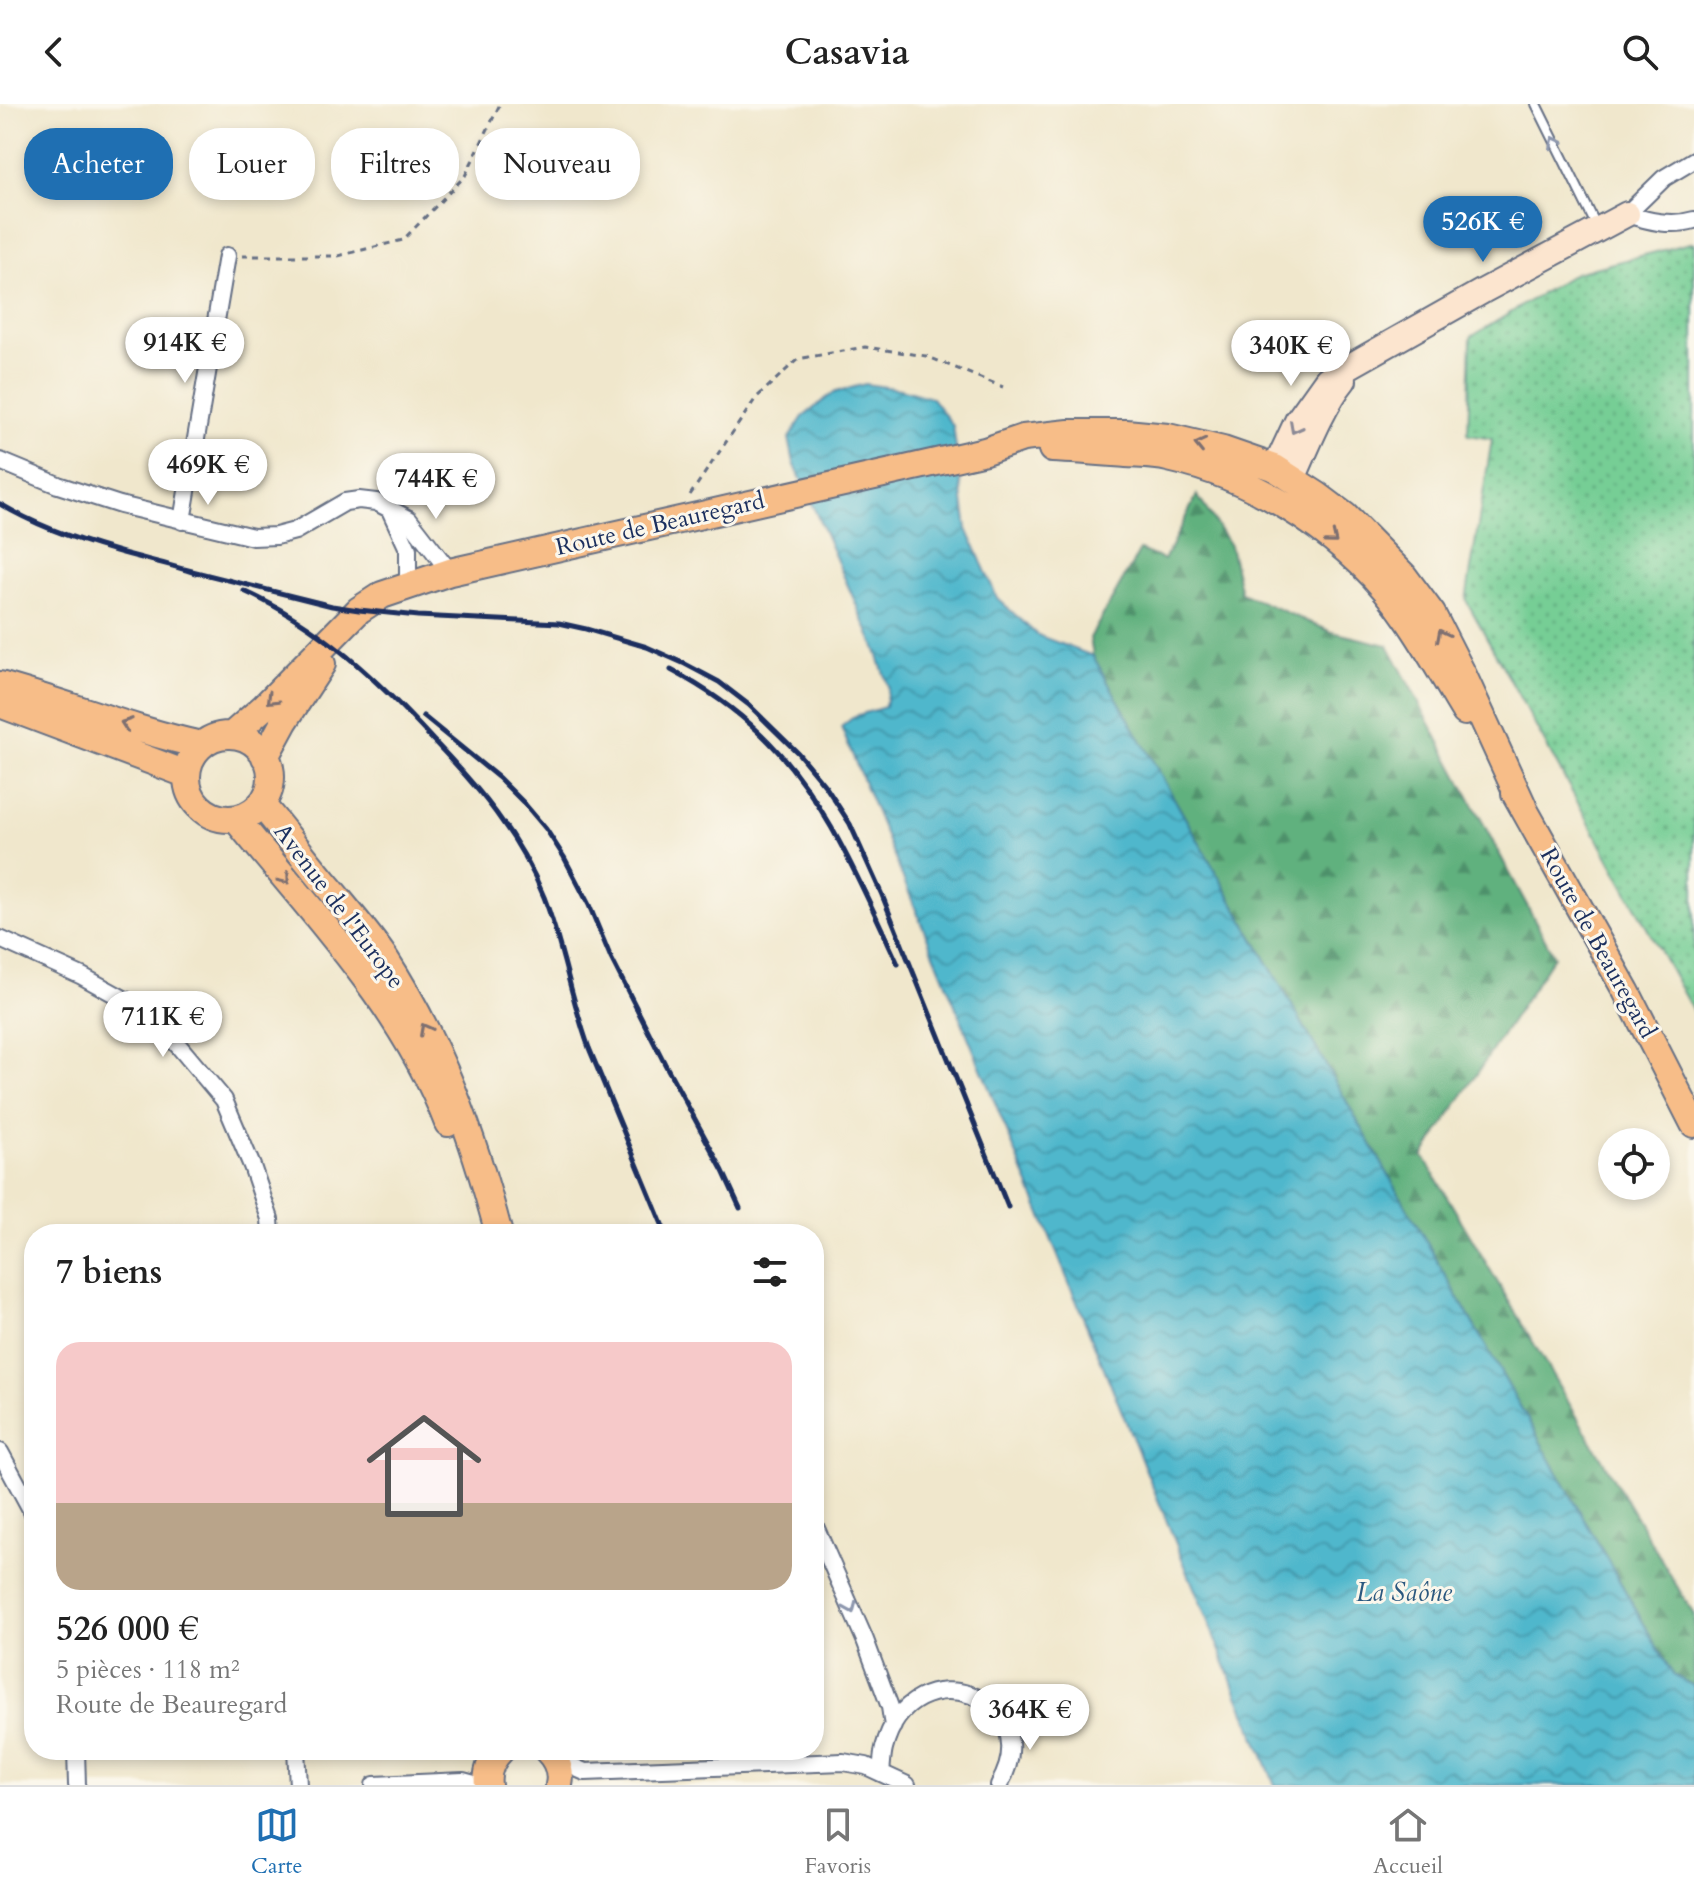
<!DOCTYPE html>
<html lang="fr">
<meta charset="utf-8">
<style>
:root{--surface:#fff;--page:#f6f6f6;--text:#222;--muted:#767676;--line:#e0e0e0;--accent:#1f6fb2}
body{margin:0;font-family:Cardo,serif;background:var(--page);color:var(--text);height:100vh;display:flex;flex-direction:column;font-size:30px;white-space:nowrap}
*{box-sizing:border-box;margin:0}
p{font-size:26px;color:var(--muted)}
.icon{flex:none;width:44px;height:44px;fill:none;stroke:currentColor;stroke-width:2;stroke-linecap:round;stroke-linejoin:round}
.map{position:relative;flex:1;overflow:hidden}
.side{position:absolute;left:24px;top:1120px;width:800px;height:536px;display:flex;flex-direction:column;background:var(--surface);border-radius:32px;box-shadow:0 4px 12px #0003}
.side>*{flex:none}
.top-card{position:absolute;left:24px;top:24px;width:800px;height:72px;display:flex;gap:16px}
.buttons{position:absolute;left:1598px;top:1024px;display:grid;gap:16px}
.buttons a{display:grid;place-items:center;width:72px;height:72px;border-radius:50%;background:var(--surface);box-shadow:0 4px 12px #0003;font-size:40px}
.price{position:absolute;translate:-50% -68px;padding:0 18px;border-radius:28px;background:#fff;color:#222;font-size:26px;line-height:52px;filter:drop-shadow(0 2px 4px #0008)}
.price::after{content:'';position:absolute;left:50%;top:48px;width:24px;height:18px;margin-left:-12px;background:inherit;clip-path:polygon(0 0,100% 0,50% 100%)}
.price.active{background:var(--accent);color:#fff}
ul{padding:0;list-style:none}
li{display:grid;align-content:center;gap:16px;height:424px;padding:0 32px}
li+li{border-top:2px solid var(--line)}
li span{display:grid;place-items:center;height:248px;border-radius:24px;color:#555}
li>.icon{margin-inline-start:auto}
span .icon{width:144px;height:144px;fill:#fffc;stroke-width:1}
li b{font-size:34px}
h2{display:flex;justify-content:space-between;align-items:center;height:96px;padding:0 32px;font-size:34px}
.chip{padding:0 28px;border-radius:32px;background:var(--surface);box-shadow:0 4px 12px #0003;font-size:28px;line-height:72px}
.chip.active{background:var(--accent);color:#fff}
header{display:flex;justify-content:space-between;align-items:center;height:104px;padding:0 32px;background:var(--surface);font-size:36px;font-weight:700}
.tabs{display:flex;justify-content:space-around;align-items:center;height:112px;border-top:2px solid var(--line);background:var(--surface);font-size:22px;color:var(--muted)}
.tabs a{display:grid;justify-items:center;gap:4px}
.tabs .active{color:var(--accent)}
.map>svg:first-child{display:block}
.grass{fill:url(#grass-dots);stroke:#487e7a;stroke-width:2}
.forest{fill:url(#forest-firs);stroke:#3e706e;stroke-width:2}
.water{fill:url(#water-waves);stroke:#357395;stroke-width:2}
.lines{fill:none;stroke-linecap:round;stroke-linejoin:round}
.lane-casing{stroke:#666f84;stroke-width:12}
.street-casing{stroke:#666f84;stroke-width:20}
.secondary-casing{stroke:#666f84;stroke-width:28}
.primary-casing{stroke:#666f84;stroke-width:30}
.path{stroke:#666f84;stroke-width:3;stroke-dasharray:6 6;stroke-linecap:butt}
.lane{stroke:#fff;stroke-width:8}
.street{stroke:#fff;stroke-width:16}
.secondary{stroke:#fce5cf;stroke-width:24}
.primary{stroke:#f7bd88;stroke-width:26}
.rail{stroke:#1b2f5e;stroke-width:5}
.oneway{stroke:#8d97ae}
.oneway2{stroke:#8c8a96}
.oneway3{stroke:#7e6f71}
.labels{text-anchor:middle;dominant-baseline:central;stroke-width:6;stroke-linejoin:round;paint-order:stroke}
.street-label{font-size:24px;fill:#1b2f5e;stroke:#fbf7ec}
.water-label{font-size:26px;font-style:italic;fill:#2b587f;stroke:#fbf7ec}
</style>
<header><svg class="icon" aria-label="back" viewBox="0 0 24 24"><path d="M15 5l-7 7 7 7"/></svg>Casavia<svg class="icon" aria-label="search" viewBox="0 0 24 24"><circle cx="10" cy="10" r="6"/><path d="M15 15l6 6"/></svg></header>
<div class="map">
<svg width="1694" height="1681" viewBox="0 0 1694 1681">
<defs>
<pattern id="grass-dots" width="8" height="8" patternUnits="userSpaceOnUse" patternTransform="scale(2)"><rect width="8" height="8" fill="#76ce95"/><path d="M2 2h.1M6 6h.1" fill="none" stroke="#60a87d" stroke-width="1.8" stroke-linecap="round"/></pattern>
<pattern id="forest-firs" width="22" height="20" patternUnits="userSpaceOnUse" patternTransform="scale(2)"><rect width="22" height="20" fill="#60b17e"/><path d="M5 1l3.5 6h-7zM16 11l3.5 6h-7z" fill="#4e906a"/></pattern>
<pattern id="water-waves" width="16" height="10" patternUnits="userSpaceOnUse" patternTransform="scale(2)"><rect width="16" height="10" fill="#4fb7cc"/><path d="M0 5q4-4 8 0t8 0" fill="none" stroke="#4195a9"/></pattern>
</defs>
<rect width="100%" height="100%" fill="#fbf7ec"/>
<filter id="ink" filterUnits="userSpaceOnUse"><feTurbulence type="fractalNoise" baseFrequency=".0125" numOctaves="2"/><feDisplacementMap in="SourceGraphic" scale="16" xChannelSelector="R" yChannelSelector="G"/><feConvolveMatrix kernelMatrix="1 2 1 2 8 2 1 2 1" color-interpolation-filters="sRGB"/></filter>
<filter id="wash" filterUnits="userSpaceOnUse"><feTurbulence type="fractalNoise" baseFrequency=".006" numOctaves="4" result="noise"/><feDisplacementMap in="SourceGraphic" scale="32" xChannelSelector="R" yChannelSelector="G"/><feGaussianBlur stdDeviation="1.8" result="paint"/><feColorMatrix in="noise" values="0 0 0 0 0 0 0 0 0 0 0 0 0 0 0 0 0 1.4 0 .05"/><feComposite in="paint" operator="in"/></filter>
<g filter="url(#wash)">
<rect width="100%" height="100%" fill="#f0e7cc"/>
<path class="grass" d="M1694,138V909L1466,496L1492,335L1468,331L1471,233L1575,169Z"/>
<path class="forest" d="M1197,391L1230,442L1241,489L1332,528L1388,541L1554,852L1423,1052L1694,1511V1582L1673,1571L1093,552L1090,534L1140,446L1164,456Z"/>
<path class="water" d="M865,280L900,285L932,294L953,322L967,425L997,494L1037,531L1093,552L1673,1571L1694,1582V1681H1275L841,623L855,612L885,603L888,582L875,543L794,359L789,334L803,313L833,289Z"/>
</g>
<g filter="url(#ink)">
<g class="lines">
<g class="lane-casing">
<path id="lane" d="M1536,0L1596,121"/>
</g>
<g class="street-casing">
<path id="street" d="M1694,56L1664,74L1627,110C1648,117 1671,123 1694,116
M0,357L58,381L120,401L253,433L276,432L295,427L345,398L359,396L376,398L409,415L450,468
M390,406L408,445V481
M182,417L227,152
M0,835L82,872L131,899L172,934L224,996L252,1062L270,1115L271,1130
M0,1348L34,1411
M814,1420L865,1536L890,1603L893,1622
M76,1646L77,1681
M296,1646L298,1681
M555,1655L585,1668L843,1658L866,1662L907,1681
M881,1669C882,1661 882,1652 884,1644C911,1541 1050,1593 999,1681
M374,1681L463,1677L478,1681"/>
</g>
<g class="secondary-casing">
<path id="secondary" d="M1275,364L1297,317L1327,275L1483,187L1627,110
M1293,375C1306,346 1324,300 1344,276"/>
</g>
<g class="primary-casing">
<path id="primary" d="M1052,345C1077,346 1101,348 1126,350C1140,351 1155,351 1168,354C1260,374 1354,436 1407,514C1428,544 1446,577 1465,608
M0,581C67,599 132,626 201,641
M0,600L186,670
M232,631L264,603L359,506L382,491L450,468L985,347L1023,334L1069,329H1126L1168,333L1223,346L1275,364L1317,391L1345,412L1403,471L1432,510L1463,571L1523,702
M187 673a42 42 0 1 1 84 0a42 42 0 1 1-84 0Z
M265,653L284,618L322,560
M1515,689L1626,887L1694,1020
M261,700C285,728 307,758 331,786C349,808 368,830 384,853C440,939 473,1031 499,1130
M236,715C313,810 403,902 448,1019
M547,1646C557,1656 562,1667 559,1681
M488,1681C486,1667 491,1656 501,1646"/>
</g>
<path class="path" d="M242,152H338L403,136L465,72L500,0
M690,391L756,294L798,255L865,243L926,252L1003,283"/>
<use href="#lane" class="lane"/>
<use href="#street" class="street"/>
<use href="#secondary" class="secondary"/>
<use href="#primary" class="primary"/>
<path class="rail" d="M0,400C35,421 77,436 116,447C143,455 170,460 195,469
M184,465L332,502L359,506L418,512L559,519L586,525L647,543L685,560L719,578L749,601L798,649L826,683L850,720L882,791L1008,1103
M244,487C320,521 378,576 433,636C479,684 519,731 544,793C563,842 571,895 589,944L666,1130
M671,566C703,583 735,605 761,630C825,691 861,781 898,860
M423,612L499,674L524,699L546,725L564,753L589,801L611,854L665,960L723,1067L740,1104"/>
</g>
<defs><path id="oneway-chevron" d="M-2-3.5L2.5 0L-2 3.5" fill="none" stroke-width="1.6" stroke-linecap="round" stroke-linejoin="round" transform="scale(2)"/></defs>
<g class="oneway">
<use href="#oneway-chevron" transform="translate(1555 38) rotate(-117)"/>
<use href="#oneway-chevron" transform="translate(851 1504) rotate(67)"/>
</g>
<use class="oneway2" href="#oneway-chevron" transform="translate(1295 324) rotate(118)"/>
<g class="oneway3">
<use href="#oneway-chevron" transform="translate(1200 341) rotate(-167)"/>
<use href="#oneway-chevron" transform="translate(1332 435) rotate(39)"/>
<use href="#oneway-chevron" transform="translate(1442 531) rotate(-117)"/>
<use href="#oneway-chevron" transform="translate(272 595) rotate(135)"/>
<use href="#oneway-chevron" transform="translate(126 620) rotate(-161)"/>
<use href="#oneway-chevron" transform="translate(285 775) rotate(51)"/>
<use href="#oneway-chevron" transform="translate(425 925) rotate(-118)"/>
</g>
</g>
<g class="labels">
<g class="street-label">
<text transform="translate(660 420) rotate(-13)">Route de Beauregard</text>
<text transform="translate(339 802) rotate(53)">Avenue de l'Europe</text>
<text transform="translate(1598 839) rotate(61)">Route de Beauregard</text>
</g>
<g class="water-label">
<text x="1404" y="1488">La Saône</text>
</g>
</g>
</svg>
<div class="buttons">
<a><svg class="icon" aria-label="locate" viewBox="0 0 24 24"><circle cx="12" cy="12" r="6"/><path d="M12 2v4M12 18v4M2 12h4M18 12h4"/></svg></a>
</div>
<b class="price active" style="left:1483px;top:160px">526K €</b>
<b class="price" style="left:185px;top:281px">914K €</b>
<b class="price" style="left:1291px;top:284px">340K €</b>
<b class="price" style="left:208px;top:403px">469K €</b>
<b class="price" style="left:436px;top:417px">744K €</b>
<b class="price" style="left:163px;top:955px">711K €</b>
<b class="price" style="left:1030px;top:1648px">364K €</b>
<div class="top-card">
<a class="chip active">Acheter</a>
<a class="chip">Louer</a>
<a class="chip">Filtres</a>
<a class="chip">Nouveau</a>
</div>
<section class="side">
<h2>7 biens<svg class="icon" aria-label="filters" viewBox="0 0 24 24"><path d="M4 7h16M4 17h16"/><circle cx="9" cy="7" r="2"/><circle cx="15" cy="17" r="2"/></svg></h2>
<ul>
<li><span style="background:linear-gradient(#f6c9c9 65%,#b9a48a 0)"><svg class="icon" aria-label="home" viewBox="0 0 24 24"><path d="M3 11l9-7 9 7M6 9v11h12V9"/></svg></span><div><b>526 000 €</b><p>5 pièces · 118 m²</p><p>Route de Beauregard</p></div></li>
</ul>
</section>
</div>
<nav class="tabs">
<a class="active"><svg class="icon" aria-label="map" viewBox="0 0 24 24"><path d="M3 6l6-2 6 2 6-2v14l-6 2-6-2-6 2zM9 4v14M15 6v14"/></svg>Carte</a>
<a><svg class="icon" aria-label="saved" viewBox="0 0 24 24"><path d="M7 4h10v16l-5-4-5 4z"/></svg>Favoris</a>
<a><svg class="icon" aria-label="home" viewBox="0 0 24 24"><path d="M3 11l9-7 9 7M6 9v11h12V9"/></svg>Accueil</a>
</nav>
